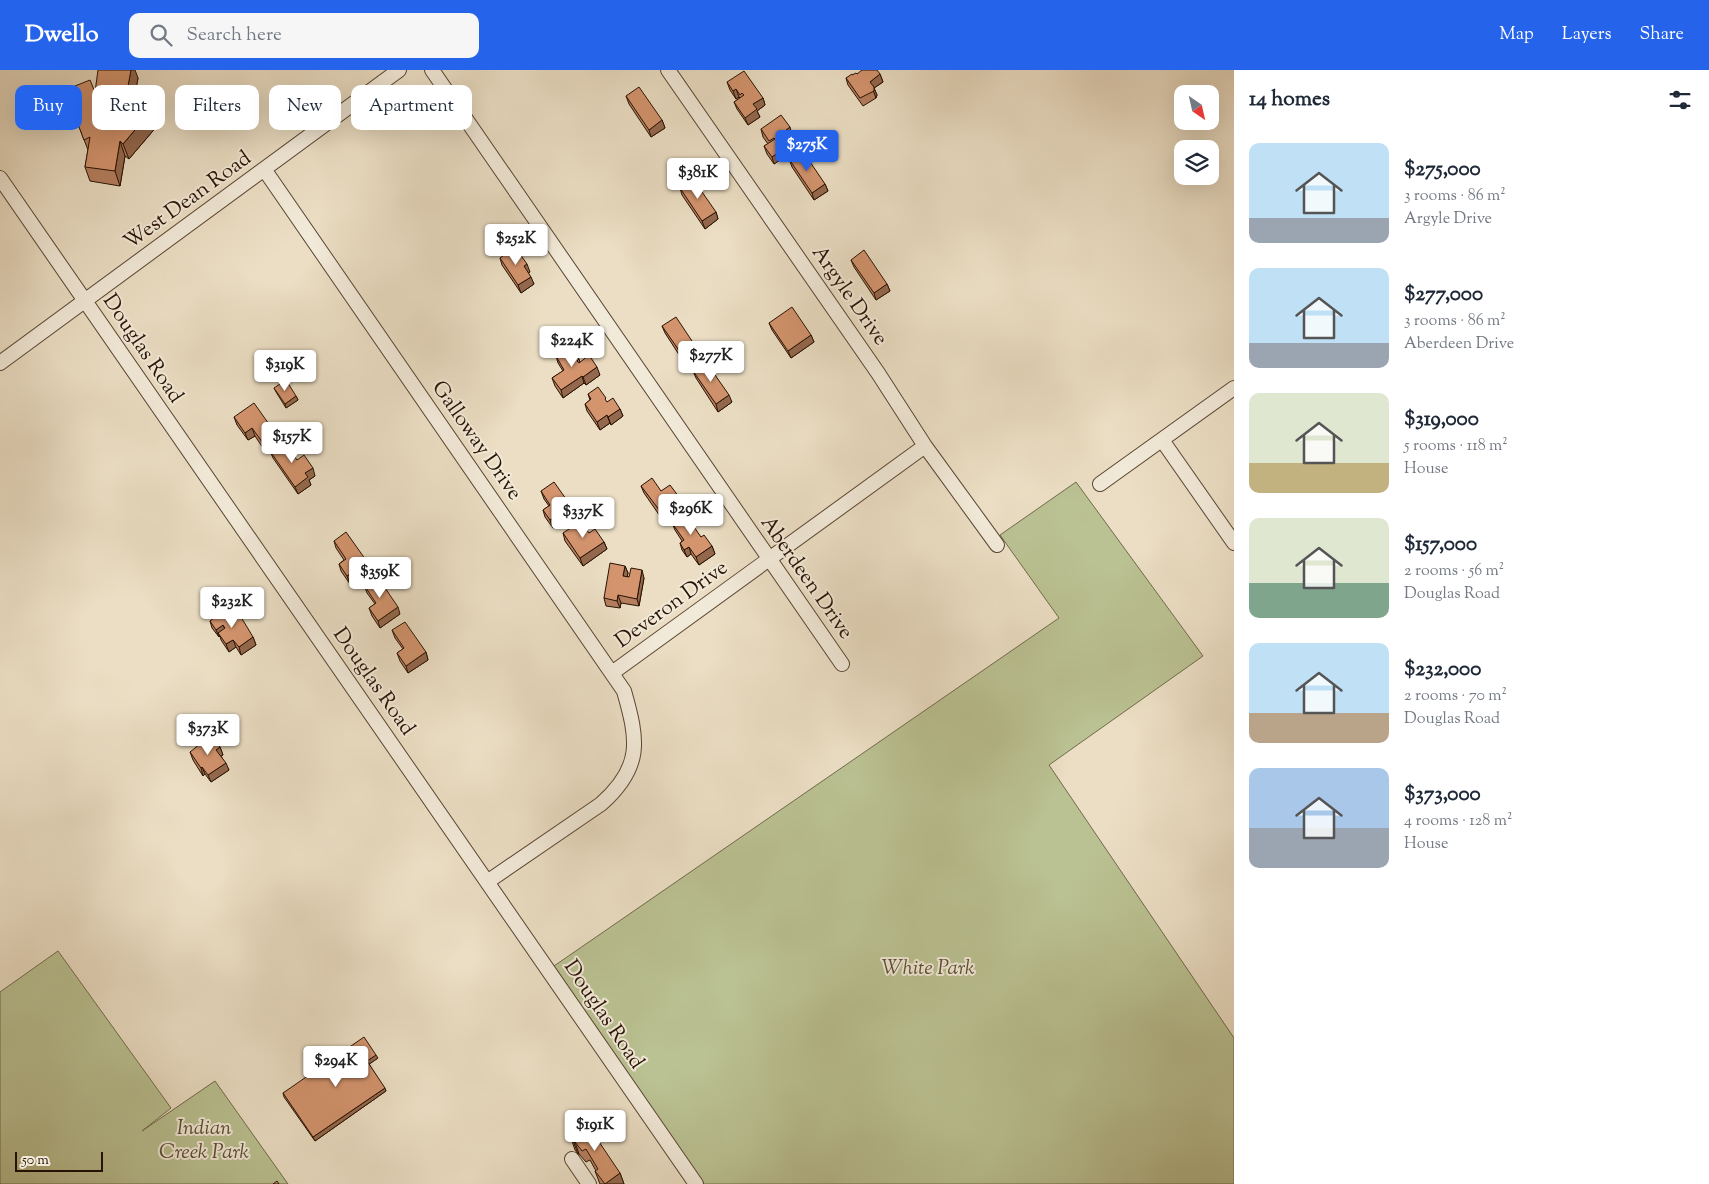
<!DOCTYPE html>
<meta charset="utf-8">
<style>
:root{--surface:#fff;--page:#f6f6f7;--text:#1f2937;--muted:#747a83;--accent:#2563eb}
body{margin:0;font-family:"Sorts Mill Goudy",serif;background:var(--page);color:var(--text);height:100vh;display:flex;flex-direction:column;font-size:19px;white-space:nowrap}
*{box-sizing:border-box;margin:0}
p{font-size:16px;color:var(--muted)}
.icon{flex:none;width:28px;height:28px;fill:none;stroke:currentColor;stroke-width:2;stroke-linecap:round;stroke-linejoin:round}
.map{position:relative;flex:1;overflow:hidden}
.sheet{display:flex;flex-direction:column;background:var(--surface);width:475px}
.sheet>*{flex:none}
.guide{position:absolute;left:15px;top:15px;width:475px;height:45px;display:flex;gap:10px}
.needle{width:32px;rotate:146deg}
.fabs{position:absolute;left:1174px;top:15px;display:grid;gap:10px}
.fabs a{display:grid;place-items:center;width:45px;height:45px;border-radius:10px;background:var(--surface);box-shadow:0 5px 20px #0002;font-size:25px}
.scale{position:absolute;left:15px;bottom:12px;width:88px;box-sizing:border-box;padding-left:5px;border:2px solid #281203;border-top:0;font-size:14px;line-height:18px;white-space:nowrap;color:#281203;-webkit-text-stroke:4px #f2ead9;paint-order:stroke}
.price{position:absolute;translate:-50% -42px;padding:0 11px;border-radius:5px;background:#fff;color:#222;font-size:16px;line-height:32px;filter:drop-shadow(0 1px 2px #0008)}
.price::after{content:'';position:absolute;left:50%;top:30px;width:15px;height:11px;margin-left:-8px;background:inherit;clip-path:polygon(0 0,100% 0,50% 100%)}
.price.active{background:var(--accent);color:#fff}
ul{padding:0;list-style:none}
li{display:flex;align-items:center;gap:15px;height:125px;padding:0 15px}
li span{display:grid;place-items:center;flex:none;width:140px;height:100px;border-radius:10px;color:#555}
li>.icon{margin-inline-start:auto}
span .icon{width:60px;height:60px;fill:#fffc;stroke-width:1}
li b{font-size:21px}
h2{display:flex;justify-content:space-between;align-items:center;height:60px;padding:0 15px;font-size:21px}
.pill{padding:0 18px;border-radius:10px;background:var(--surface);box-shadow:0 5px 20px #0002;font-size:18px;line-height:45px}
.pill.active{background:var(--accent);color:#fff}
header{display:flex;align-items:center;gap:30px;box-sizing:border-box;height:70px;padding:0 25px;background:var(--accent);color:#fff}
header strong{font-size:24px}
nav{display:flex;gap:28px;margin-inline-start:auto;font-size:18px}
.search{width:350px;height:45px;background:var(--page);display:flex;align-items:center;gap:12px;box-sizing:border-box;padding:0 18px;border-radius:10px;color:var(--muted);font-size:19px}
main{display:flex;flex:1;min-height:0}
.map>svg:first-child{display:block}
.green{fill:#bac192;stroke:#716a4a}
.lines{fill:none;stroke-linecap:round;stroke-linejoin:round}
.minor-casing{stroke:#594533;stroke-width:16}
.minor{stroke:#f2ead9;stroke-width:14}
.wall{fill:#b57f5f;stroke:#281203}
.shaded-wall{fill:#94684d;stroke:#281203}
.building{fill:#d3946e;stroke:#281203}
.labels{text-anchor:middle;dominant-baseline:central;stroke-width:4;stroke-linejoin:round;paint-order:stroke}
.street-label{font-size:21px;fill:#281203;stroke:#f2ead9}
.park-label{font-size:21px;font-style:italic;fill:#5b4f35;stroke:#f2ead9}
</style>
<header>
<strong>Dwello</strong>
<div class="search"><svg class="icon" aria-label="search" viewBox="0 0 24 24"><circle cx="10" cy="10" r="6"/><path d="M15 15l6 6"/></svg>Search here</div>
<nav><a>Map</a><a>Layers</a><a>Share</a></nav>
</header>
<main>
<div class="map">
<svg width="1234" height="1114" viewBox="0 0 1234 1114">
<rect width="100%" height="100%" fill="#ebdec4"/>
<filter id="stains"><feTurbulence type="fractalNoise" baseFrequency=".004" numOctaves="4"/><feColorMatrix values="0 0 0 0 .2 0 0 0 0 .09 0 0 0 0 .02 0 0 0 .5 -.17"/></filter>
<radialGradient id="worn" r=".72"><stop offset=".6" stop-color="#630" stop-opacity="0"/><stop offset="1" stop-color="#630" stop-opacity=".3"/></radialGradient>
<path class="green" d="M1076,412L1203,586L1049,695L1234,968V1114H703L554,896L1059,548L1000,465Z
M58,881L171,1038L142,1061L215,1011L288,1114H0V922Z"/>
<g class="lines">
<g class="minor-casing">
<path id="minor" d="M432,0L842,594
M668,0L878,303L925,376L997,475
M264,99L624,621C638,670 643,697 601,734L487,812
M0,108L696,1114
M0,293L399,0
M1162,370L1234,473
M1100,414L1234,318
M612,603L925,376
M572,1089L589,1114"/>
</g>
<use href="#minor" class="minor"/>
</g>
<path class="wall" d="M857,4H880L883,12L874,18L877,25L876,28L863,36L848,15L846,8Z
M138,8L136,17L157,34L163,49L129,89L125,86L120,116L90,111L85,97L88,80L65,20L95,22Z
M727,12L763,28L765,35L757,41L760,47L748,55L737,39L734,32L740,28L739,27L736,29L730,20Z
M626,26L662,50L665,58L651,67L629,34Z
M761,59L792,63L796,70L799,77L774,94L767,84L764,76L768,74L763,67Z
M789,89L825,114L828,121L814,130L792,97Z
M680,118L716,142L718,149L705,159L682,125Z
M500,188L530,202L528,203L534,214L521,223L502,195Z
M851,190L887,214L890,221L876,230L854,197Z
M769,253L811,265L814,272L791,288L772,260Z
M662,256L701,288L687,297L665,263Z
M556,286L579,289L580,292L600,305L586,315L584,313L563,328L555,316L552,308L563,301L558,293Z
M693,301L732,332L718,342L696,308Z
M274,318L296,326L298,330L286,338L276,322Z
M588,324L607,332L620,339L623,346L611,355L610,353L600,360L587,341L585,334L590,330Z
M234,347L279,372L265,381L255,366L248,370L237,355Z
M270,381L297,390L315,406L309,410L311,415L298,424L273,388Z
M641,416L661,421L679,427L682,435L662,449L644,423Z
M541,421L573,444L553,458L545,447L543,440L549,436L544,429Z
M672,453L701,467L712,476L715,484L699,495L691,484L687,487L682,480L680,473L682,471L675,460Z
M563,463H589L604,472L607,479L583,496L565,471Z
M334,471L368,493L370,500L350,514L341,501L339,494L344,490L336,478Z
M625,496L628,503L627,507L644,508L639,536L621,533L620,538L606,536L604,528Z
M364,515L400,544L380,558L372,546L369,538L375,534L367,523Z
M210,551L233,552L253,567L256,575L241,585L236,577L229,582L221,570L220,566L219,567L212,558Z
M392,560L426,582L428,590L408,603L400,591L397,583L403,579L395,568Z
M220,677L223,685L221,686L229,700L211,712L205,704L203,706L193,690L190,682Z
M378,988L369,994L386,1021L315,1071L284,1027L283,1023Z
M569,1062L620,1103L624,1114H600L595,1101H596L590,1090L586,1092L579,1084H578L575,1080Z"/>
<path class="shaded-wall" d="M131,0H135L138,8L134,31L128,16Z
M880,4L883,12L874,18L877,25L876,28L870,12Z
M736,19L739,27L736,29L733,21Z
M763,28L765,35L757,41L760,47L748,55L745,48L753,34Z
M157,34L163,49L129,89L123,74Z
M662,50L665,58L651,67L649,60Z
M790,57L792,65L789,67L786,60Z
M796,70L799,77L774,94L772,87Z
M120,71L125,86L120,116L115,101Z
M825,114L828,121L814,130L812,123Z
M716,142L718,149L705,159L702,151Z
M527,194L530,202L527,204L524,196Z
M531,207L534,214L521,223L518,215Z
M887,214L890,221L876,230L874,223Z
M811,265L814,272L791,288L788,281Z
M698,280L701,288L687,297L685,289Z
M597,297L600,305L586,315L583,307Z
M582,306L584,313L563,328L561,320Z
M729,325L732,332L718,342L716,334Z
M296,326L298,330L286,338L285,334Z
M620,339L623,346L611,355L608,347Z
M607,345L610,353L600,360L597,352Z
M252,358L255,366L248,370L245,363Z
M276,364L279,372L265,381L263,373Z
M313,398L315,406L309,410L311,415L298,424L295,417L305,403Z
M679,427L682,435L662,449L660,441Z
M571,436L573,444L553,458L550,450Z
M604,472L607,479L583,496L580,488Z
M712,476L715,484L699,495L696,487Z
M689,477L691,484L687,487L684,480Z
M368,493L370,500L350,514L347,506Z
M625,496L628,503L626,513L623,506Z
M642,500L644,508L639,536L637,529Z
M618,525L621,533L620,538L617,531Z
M398,537L400,544L380,558L378,551Z
M223,555L226,562L218,563L220,566L219,567L216,560Z
M253,567L256,575L241,585L239,577Z
M233,570L236,577L229,582L226,574Z
M426,582L428,590L408,603L406,596Z
M220,677L223,685L219,687L216,680Z
M226,693L229,700L211,712L208,705Z
M202,697L205,704L203,706L201,698Z
M376,985L378,988L368,995L367,991Z
M385,1018L386,1021L315,1071L313,1067Z
M575,1072L579,1084H578L574,1073Z
M620,1103L624,1114H605Z"/>
<path class="building" d="M98,0H131L128,16L138,17L157,34L123,74L120,71L115,101L85,97L90,67L84,70L65,20L90,10L95,22Z
M862,0H877L880,4L870,12L874,17V21L860,28L846,8L852,4V5L856,3L857,4Z
M744,1L763,28L753,34L757,39L745,48L734,32L744,25L742,23L740,25L736,19L733,21L727,12Z
M639,17L662,50L649,60L626,26Z
M781,45L790,57L786,60L789,65L792,63L796,70L772,87L764,76L775,69L774,68L769,71L761,59Z
M802,80L825,114L812,123L789,89Z
M693,109L716,142L702,151L680,118Z
M515,177L527,194L524,196L531,207L518,215L500,188Z
M864,180L887,214L874,223L851,190Z
M792,237L811,265L788,281L769,253Z
M676,247L698,280L685,289L662,256Z
M568,277L579,289L577,291L579,293L589,285L597,297L583,307L582,306L561,320L552,308L564,300L556,286Z
M706,292L729,325L716,334L693,301Z
M286,310L296,326L285,334L274,318Z
M598,317L606,328L605,329L607,332L613,328L620,339L608,347L607,345L597,352L585,334L591,329L588,324Z
M254,333L276,364L263,373L252,358L245,363L234,347Z
M284,372L297,390L304,385L313,398L305,403L308,407L295,417L270,381Z
M652,408L661,421L670,415L679,427L660,441L641,416Z
M554,412L571,436L550,450L543,440L550,435L541,421Z
M685,444L701,467L704,465L712,476L696,487L689,477L684,480L680,473L684,470L672,453Z
M581,451L589,463L595,459L604,472L580,488L563,463Z
M346,462L368,493L347,506L339,494L346,489L334,471Z
M610,493L625,496L623,506L629,507L631,498L642,500L637,529L618,525L617,531L604,528Z
M377,506L398,537L378,551L369,538L376,533L364,515Z
M225,539L233,552L241,547L253,567L239,577L233,570L226,574L218,563L225,558L223,555L216,560L210,551Z
M405,552L426,582L406,596L397,583L404,578L392,560Z
M210,666L220,677L216,680L226,693L208,705L202,697L201,698L190,682Z
M364,967L376,985L367,991L385,1018L313,1067L283,1023Z
M585,1051L620,1103L605,1114L595,1101L598,1099L586,1079L582,1081L575,1072L574,1073L571,1069L573,1067L569,1062Z
M277,1111L279,1114H273Z"/>
<g class="labels">
<g class="street-label">
<text transform="translate(188 131) rotate(-36)">West Dean Road</text>
<text transform="translate(849 226) rotate(55)">Argyle Drive</text>
<text transform="translate(142 279) rotate(56)">Douglas Road</text>
<text transform="translate(476 371) rotate(55)">Galloway Drive</text>
<text transform="translate(806 508) rotate(55)">Aberdeen Drive</text>
<text transform="translate(672 535) rotate(-36)">Deveron Drive</text>
<text transform="translate(373 612) rotate(55)">Douglas Road</text>
<text transform="translate(603 945) rotate(56)">Douglas Road</text>
</g>
<g class="park-label">
<text x="928" y="899">White Park</text>
<text x="204" y="1059">Indian<tspan x="204" dy="24">Creek Park</tspan></text>
</g>
</g>
<rect width="100%" height="100%" filter="url(#stains)"/>
<rect width="100%" height="100%" fill="url(#worn)"/>
</svg>
<div class="fabs">
<a><svg class="needle" viewBox="-14 -14 28 28"><path d="M0-13l5 13h-10z" fill="#e53935"/><path d="M0 13l5-13h-10z" fill="#747a83"/></svg></a>
<a><svg class="icon" aria-label="layers" viewBox="0 0 24 24"><path d="M12 4l9 5-9 5-9-5zM3 14l9 5 9-5"/></svg></a>
</div>
<div class="scale">50 m</div>
<b class="price active" style="left:807px;top:102px">$275K</b>
<b class="price" style="left:698px;top:130px">$381K</b>
<b class="price" style="left:516px;top:196px">$252K</b>
<b class="price" style="left:572px;top:298px">$224K</b>
<b class="price" style="left:711px;top:313px">$277K</b>
<b class="price" style="left:285px;top:322px">$319K</b>
<b class="price" style="left:292px;top:394px">$157K</b>
<b class="price" style="left:691px;top:466px">$296K</b>
<b class="price" style="left:583px;top:469px">$337K</b>
<b class="price" style="left:380px;top:529px">$359K</b>
<b class="price" style="left:232px;top:559px">$232K</b>
<b class="price" style="left:208px;top:686px">$373K</b>
<b class="price" style="left:336px;top:1018px">$294K</b>
<b class="price" style="left:595px;top:1082px">$191K</b>
<div class="guide">
<a class="pill active">Buy</a>
<a class="pill">Rent</a>
<a class="pill">Filters</a>
<a class="pill">New</a>
<a class="pill">Apartment</a>
</div>
</div>
<section class="sheet">
<h2>14 homes<svg class="icon" aria-label="filters" viewBox="0 0 24 24"><path d="M4 7h16M4 17h16"/><circle cx="9" cy="7" r="2"/><circle cx="15" cy="17" r="2"/></svg></h2>
<ul>
<li><span style="background:linear-gradient(#bfe0f5 75%,#9aa5b1 0)"><svg class="icon" aria-label="home" viewBox="0 0 24 24"><path d="M3 11l9-7 9 7M6 9v11h12V9"/></svg></span><div><b>$275,000</b><p>3 rooms · 86 m²</p><p>Argyle Drive</p></div></li>
<li><span style="background:linear-gradient(#bfe0f5 75%,#9aa5b1 0)"><svg class="icon" aria-label="home" viewBox="0 0 24 24"><path d="M3 11l9-7 9 7M6 9v11h12V9"/></svg></span><div><b>$277,000</b><p>3 rooms · 86 m²</p><p>Aberdeen Drive</p></div></li>
<li><span style="background:linear-gradient(#dfe7d0 70%,#c2b280 0)"><svg class="icon" aria-label="home" viewBox="0 0 24 24"><path d="M3 11l9-7 9 7M6 9v11h12V9"/></svg></span><div><b>$319,000</b><p>5 rooms · 118 m²</p><p>House</p></div></li>
<li><span style="background:linear-gradient(#dfe7d0 65%,#7fa58c 0)"><svg class="icon" aria-label="home" viewBox="0 0 24 24"><path d="M3 11l9-7 9 7M6 9v11h12V9"/></svg></span><div><b>$157,000</b><p>2 rooms · 56 m²</p><p>Douglas Road</p></div></li>
<li><span style="background:linear-gradient(#bfe0f5 70%,#b9a48a 0)"><svg class="icon" aria-label="home" viewBox="0 0 24 24"><path d="M3 11l9-7 9 7M6 9v11h12V9"/></svg></span><div><b>$232,000</b><p>2 rooms · 70 m²</p><p>Douglas Road</p></div></li>
<li><span style="background:linear-gradient(#a9c7e8 60%,#9aa5b1 0)"><svg class="icon" aria-label="home" viewBox="0 0 24 24"><path d="M3 11l9-7 9 7M6 9v11h12V9"/></svg></span><div><b>$373,000</b><p>4 rooms · 128 m²</p><p>House</p></div></li>
</ul>
</section>
</main>
